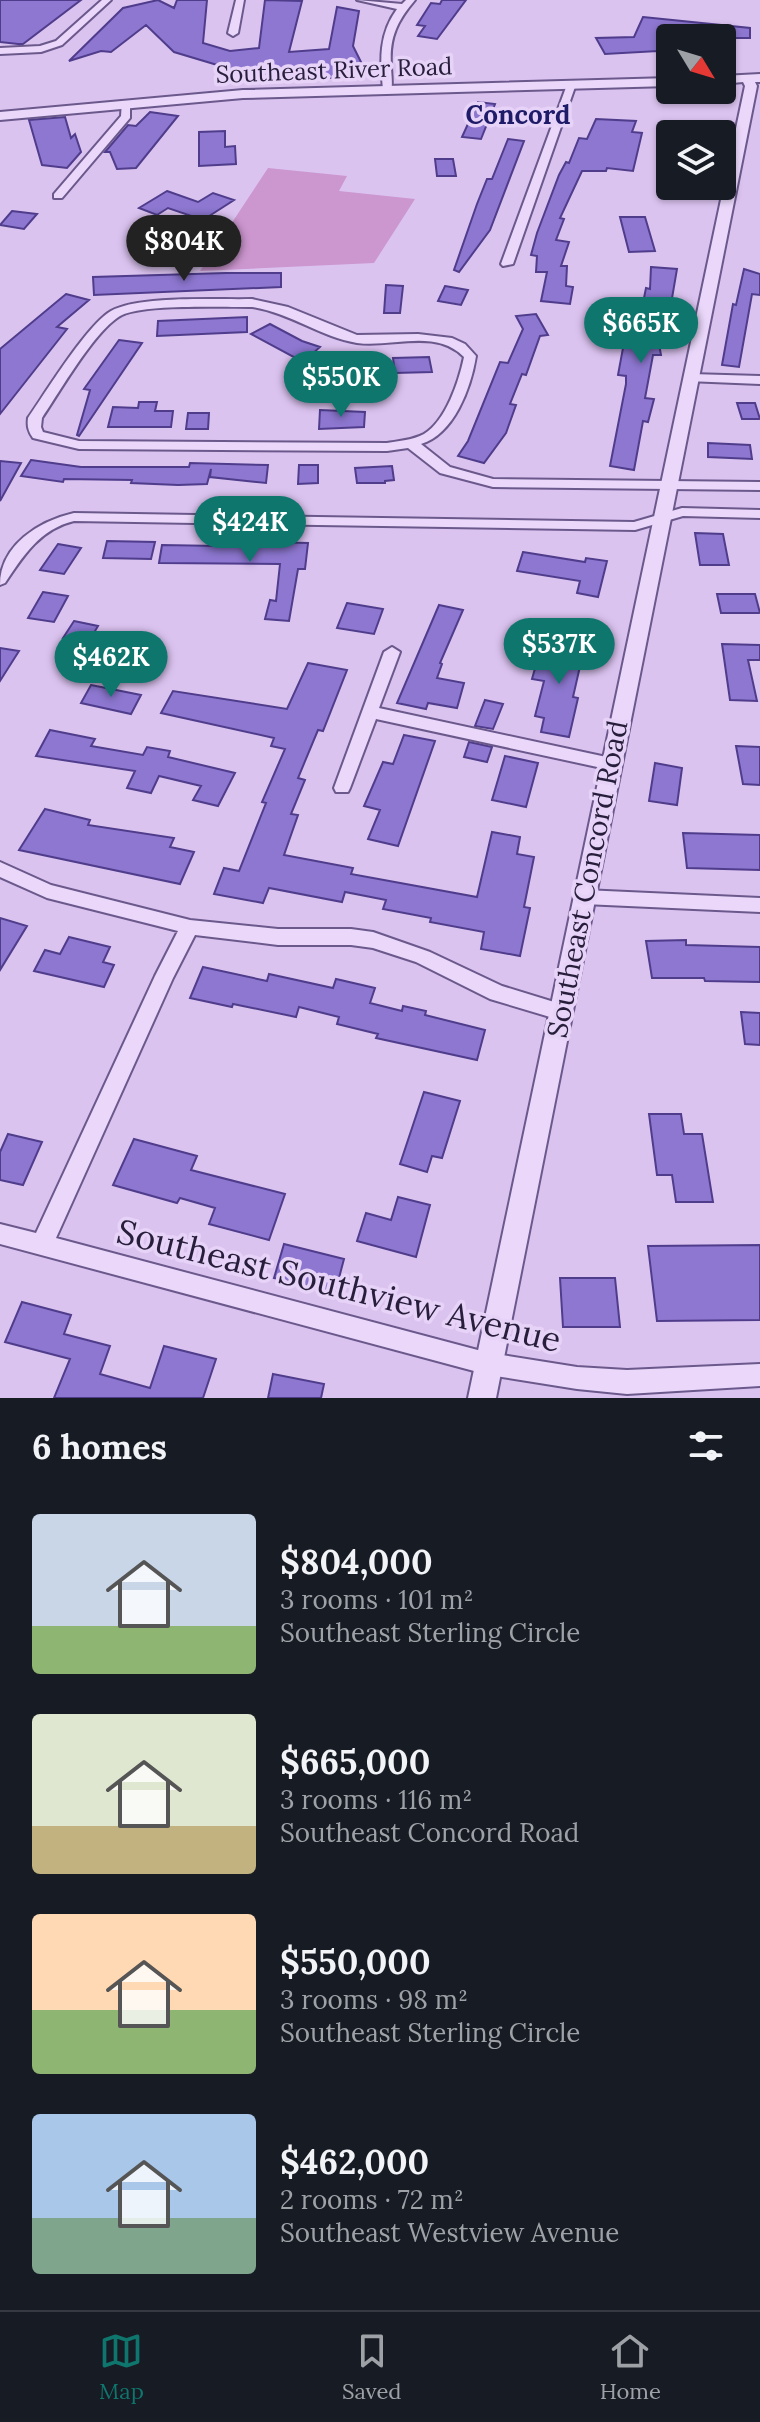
<!DOCTYPE html>
<meta charset="utf-8">
<style>
:root{--surface:#171b24;--page:#20242c;--text:#f1f3f6;--muted:#9ea1a6;--line:#363941;--accent:#0f766e}
body{margin:0;font-family:Lora,serif;background:var(--page);color:var(--text);height:100vh;display:flex;flex-direction:column;font-size:30px;white-space:nowrap}
*{box-sizing:border-box;margin:0}
p{font-size:26px;color:var(--muted)}
.icon{flex:none;width:44px;height:44px;fill:none;stroke:currentColor;stroke-width:2;stroke-linecap:round;stroke-linejoin:round}
.map{position:relative;height:1398px;overflow:hidden}
.side{display:flex;flex-direction:column;background:var(--surface);flex:1}
.side>*{flex:none}
.needle{width:52px;rotate:128deg}
.tools{position:absolute;left:656px;top:24px;display:grid;gap:16px}
.tools a{display:grid;place-items:center;width:80px;height:80px;border-radius:8px;background:var(--surface);box-shadow:0 2px 6px #0004;font-size:40px}
.price{position:absolute;translate:-50% -68px;padding:0 18px;border-radius:28px;background:var(--accent);color:#fff;font-size:26px;line-height:52px;filter:drop-shadow(0 2px 4px #0008)}
.price::after{content:'';position:absolute;left:50%;top:48px;width:24px;height:18px;margin-left:-12px;background:inherit;clip-path:polygon(0 0,100% 0,50% 100%)}
.price.current{background:#222;color:#fff}
ul{padding:0;list-style:none}
li{display:flex;align-items:center;gap:24px;height:200px;padding:0 32px}
li span{display:grid;place-items:center;flex:none;width:224px;height:160px;border-radius:8px;color:#555}
li>.icon{margin-inline-start:auto}
span .icon{width:96px;height:96px;fill:#fffc;stroke-width:1}
li b{font-size:34px}
h2{display:flex;justify-content:space-between;align-items:center;height:96px;padding:0 32px;font-size:34px}
.menu{display:flex;justify-content:space-around;align-items:center;height:112px;border-top:2px solid var(--line);background:var(--surface);font-size:22px;color:var(--muted)}
.menu a{display:grid;justify-items:center;gap:4px}
.menu .current{color:var(--accent)}
.map>svg:first-child{display:block}
.green{fill:#cc96cf}
.building{fill:#8d77d0;stroke:#4f3d8c;stroke-width:2}
.lines{fill:none;stroke-linecap:round;stroke-linejoin:round}
.minor-casing{stroke:#6b598c;stroke-width:4}
.tertiary-casing{stroke:#6b598c;stroke-width:4}
.minor{fill:#ead7fa;fill-rule:evenodd}
.tertiary{fill:#ead7fa;fill-rule:evenodd}
.labels{text-anchor:middle;dominant-baseline:central;stroke-width:7;stroke-linejoin:round;paint-order:stroke}
.far-street-label{font-size:24px;fill:#271e3b;stroke:#e7d3f7}
.far-quarter-label{font-size:26px;font-weight:bold;fill:#1e1b69;stroke:#e7d3f7}
.street-label{font-size:28px;fill:#271e3b;stroke:#e7d3f7}
.near-street-label{font-size:34px;fill:#271e3b;stroke:#e7d3f7}
</style>
<div class="map">
<svg width="760" height="1398" viewBox="0 0 760 1398">
<rect width="100%" height="100%" fill="#dbc3f0"/>
<path class="green" d="M268,168L347,176L339,191L415,199L374,263L200,271Z"/>
<path class="building" d="M0,0H81L23,44H18L0,42Z
M158,0L174,8L177,0H207L203,43L230,51L259,48L265,0L302,1L289,52L329,49L337,7L359,11L353,46L362,64L363,77L254,80V76L174,52L146,25L111,52L101,51L69,61L123,8Z
M442,0H466L437,39L418,36L425,26L417,25L431,3L440,4Z
M643,17L750,28V38H670V75H663L658,51L605,54L596,38L634,37Z
M478,102L495,104L481,139L462,137Z
M150,112L178,116L136,168L117,169L110,152H105L128,125L136,126Z
M65,117L71,138L75,134L81,152L67,168L42,165L29,120Z
M596,119L636,121L632,132L642,133L633,171L607,168L606,171H582L560,218L564,219L556,240L569,242L561,266H567L566,286L573,287L570,304L541,301L547,272H536L537,256L531,255L537,233L559,175L566,162L569,163L579,138L587,139Z
M225,131V147L235,146L236,164L199,166V132Z
M508,139L524,141L490,230L459,272L454,270L477,204L487,179H492Z
M435,159H453L456,176H437Z
M167,191L198,202L213,193L234,200L203,220L168,208L157,215L139,208Z
M12,211L37,214L24,229L0,225Z
M620,217H645L655,251L629,252Z
M651,267L677,269L670,310H662L664,334L657,333L661,355H653L645,398L654,399L648,422L643,421L634,470L610,466L626,384V376L618,375L623,348L621,334H631L630,312L641,313L646,288L650,289Z
M744,269L760,274V295L752,294L739,367L722,365L733,304L736,305Z
M226,273H281V287L94,295L93,277Z
M386,285L403,286L400,313H384Z
M445,286L468,290L461,305L438,301Z
M66,294L89,300L57,327L67,329L0,414V349Z
M536,314L548,335L540,336L526,375L522,374L510,404L516,405L506,433L484,463L458,456L468,441L500,362L508,363L523,329L516,316Z
M247,317V332L157,336L158,321Z
M270,324L302,341L320,347L303,362L251,334Z
M119,340L142,343L79,436L77,435L90,390L84,389Z
M345,356H384V371H344Z
M429,357L432,372L395,373L393,358Z
M139,402H157L155,411H173L171,427H108L113,407L138,408Z
M737,403H755L760,419H742Z
M320,410L365,412L364,427L319,429Z
M188,413H209L208,429H186Z
M708,443L750,445L752,459L708,457Z
M31,460L81,467H189L190,463L268,465L266,483L210,477L211,469L207,484L178,485L131,483L132,480L64,479L63,482L21,476Z
M0,461L21,463L0,501Z
M299,465H318V483L298,484Z
M392,466L394,480L385,481V483H357L355,468Z
M695,533L723,534L729,565H700Z
M107,541L155,542L151,559L103,558Z
M220,541L308,543L305,569H298L289,621L265,619L270,600L276,601L280,564L159,563L162,545L219,546Z
M58,544L81,548L64,574L40,570Z
M523,552L585,562L586,558L607,561L598,597L577,593L580,581L517,571Z
M43,592L68,596L54,622L28,618Z
M717,594H755L760,613H721Z
M347,603L383,609L374,634L337,628Z
M439,605L463,610L440,663L442,664L437,678L464,683L457,708L428,703L426,709L397,703Z
M74,621L98,626L88,643L63,638Z
M559,636L586,640L573,697L578,698L569,737L541,732L544,718L535,716L544,681L532,679L538,658L553,661Z
M722,644L760,645V660H748L757,701L730,700Z
M0,648L19,651L0,681Z
M308,663L347,670L323,731L318,730L298,778L305,780L291,814L298,815L284,855L353,868L351,874L477,897L492,832L520,837L517,854L534,857L524,907L530,908L520,956L481,949L484,932L430,922L431,918L383,909L386,900L345,892L342,902L269,888L263,903L214,894L224,868L239,871L266,803L262,802L285,749L271,746L274,738L161,713L173,691L287,709Z
M91,685L141,695L131,714L81,703Z
M485,700L503,704L493,729L475,726Z
M50,730L95,739L91,746L143,755L147,747L170,751L168,757L235,773L218,806L193,800L201,786L159,776L151,793L127,788L135,771L36,756Z
M404,735L435,741L398,846L368,839L380,810L364,806L383,762L393,764Z
M469,742L492,747L487,762L464,757Z
M736,746L760,747V785L743,784Z
M505,756L538,763L526,807L492,800Z
M655,763L682,768L677,805L649,801Z
M45,809L90,820L88,825L174,838L170,847L194,852L180,884L19,850Z
M683,833L760,835V870L687,868Z
M0,918L27,926L0,970Z
M69,937L110,947L103,962L114,965L104,987L34,971L45,950L60,954Z
M686,940V945L760,947V982L705,981L704,978H652L646,941Z
M203,967L267,981L269,974L333,988L336,979L375,988L370,1003L402,1011L403,1006L426,1011L425,1015L485,1030L477,1060L376,1038L378,1034L337,1024L339,1017L299,1007L296,1017L233,1004L232,1007L190,998Z
M741,1012L760,1013V1045L745,1044Z
M424,1092L460,1101L442,1158L432,1156L427,1172L400,1164Z
M649,1114H681L684,1134H702L713,1202H676L672,1175H657Z
M8,1134L42,1142L23,1185L0,1180V1152Z
M134,1139L197,1156L191,1170L285,1194L269,1240L209,1224L215,1208L180,1198L177,1203L113,1185Z
M398,1197L430,1205L416,1257L357,1241L366,1213L391,1220Z
M284,1244L344,1259L335,1293L274,1278Z
M760,1245V1320L657,1321L648,1246Z
M560,1278H615L620,1327H563Z
M22,1302L71,1315L64,1334L110,1346L100,1374L150,1388L164,1346L216,1359L203,1398H54L70,1359L5,1342Z
M273,1374L324,1384L321,1398H268Z"/>
<g class="lines">
<g class="minor-casing">
<path id="minor" d="M102,0H111L62,45L41,52L0,54V48L40,46L56,41Z
M236,0H244L238,33L233,36L228,33Z
M357,0L402,4L406,0H415C398,20 389,37 391,65C391,74 393,83 391,91L383,89C380,59 379,34 397,9Z
M568,82L576,84L513,264L503,266L501,264Z
M122,101L130,103V118L62,198H54V194L121,116Z
M252,299L288,307L357,335L418,334L452,338L465,344L476,356C471,388 454,434 421,444L450,467L493,479L760,482V490L493,487L440,473L408,448L387,451L79,449L33,438C28,431 27,426 28,418C46,392 87,325 111,311C140,295 217,300 252,299ZM252,307C291,313 320,337 357,343C392,348 435,328 464,357C459,381 446,421 424,434C413,440 399,441 387,443L79,441L43,432L41,427L42,418C59,393 96,328 122,315C145,304 222,307 252,307Z
M691,374L760,376V384L687,381V375Z
M682,508L760,510V518L683,516L635,530L74,521C40,529 23,556 5,583L0,585C0,545 39,521 74,513L634,522Z
M392,647L400,652L379,708L611,758L617,760L619,764L617,768L611,770L376,719L350,788L348,792H336L334,788L384,652Z
M0,862L51,885L190,920L278,929H351L373,932L430,952L502,986L567,1006L570,1012L567,1018L560,1020L490,999L416,962L373,948L351,945H278L195,935L173,978L56,1238L489,1353L577,1367L627,1370L760,1364V1386L627,1394L577,1389L489,1375L0,1244V1224L36,1233L155,976L178,931L47,898L0,877Z
M584,890L760,898V912L584,904L578,902L575,897L578,892Z"/>
</g>
<g class="tertiary-casing">
<path id="tertiary" d="M760,74V82H755L757,86L496,1398H468L745,86L743,82L722,84V76Z
M670,78V86L243,98L0,120V112L243,90Z"/>
</g>
<use href="#minor" class="minor"/>
<use href="#tertiary" class="tertiary"/>
</g>
<g class="labels">
<g class="far-street-label">
<text transform="translate(334 70) rotate(-2)">Southeast River Road</text>
</g>
<g class="far-quarter-label">
<text x="518" y="114">Concord</text>
</g>
<g class="street-label">
<text transform="translate(587 879) rotate(-79)">Southeast Concord Road</text>
</g>
<g class="near-street-label">
<text transform="translate(339 1285) rotate(14)">Southeast Southview Avenue</text>
</g>
</g>
</svg>
<div class="tools">
<a><svg class="needle" viewBox="-14 -14 28 28"><path d="M0-13l5 13h-10z" fill="#e53935"/><path d="M0 13l5-13h-10z" fill="#9ea1a6"/></svg></a>
<a><svg class="icon" aria-label="layers" viewBox="0 0 24 24"><path d="M12 4l9 5-9 5-9-5zM3 14l9 5 9-5"/></svg></a>
</div>
<b class="price current" style="left:184px;top:283px">$804K</b>
<b class="price" style="left:641px;top:365px">$665K</b>
<b class="price" style="left:341px;top:419px">$550K</b>
<b class="price" style="left:250px;top:564px">$424K</b>
<b class="price" style="left:559px;top:686px">$537K</b>
<b class="price" style="left:111px;top:699px">$462K</b>
</div>
<section class="side">
<h2>6 homes<svg class="icon" aria-label="filters" viewBox="0 0 24 24"><path d="M4 7h16M4 17h16"/><circle cx="9" cy="7" r="2"/><circle cx="15" cy="17" r="2"/></svg></h2>
<ul>
<li><span style="background:linear-gradient(#c9d6e8 70%,#8fb573 0)"><svg class="icon" aria-label="home" viewBox="0 0 24 24"><path d="M3 11l9-7 9 7M6 9v11h12V9"/></svg></span><div><b>$804,000</b><p>3 rooms · 101 m²</p><p>Southeast Sterling Circle</p></div></li>
<li><span style="background:linear-gradient(#dfe7d0 70%,#c2b280 0)"><svg class="icon" aria-label="home" viewBox="0 0 24 24"><path d="M3 11l9-7 9 7M6 9v11h12V9"/></svg></span><div><b>$665,000</b><p>3 rooms · 116 m²</p><p>Southeast Concord Road</p></div></li>
<li><span style="background:linear-gradient(#ffd9b3 60%,#8fb573 0)"><svg class="icon" aria-label="home" viewBox="0 0 24 24"><path d="M3 11l9-7 9 7M6 9v11h12V9"/></svg></span><div><b>$550,000</b><p>3 rooms · 98 m²</p><p>Southeast Sterling Circle</p></div></li>
<li><span style="background:linear-gradient(#a9c7e8 65%,#7fa58c 0)"><svg class="icon" aria-label="home" viewBox="0 0 24 24"><path d="M3 11l9-7 9 7M6 9v11h12V9"/></svg></span><div><b>$462,000</b><p>2 rooms · 72 m²</p><p>Southeast Westview Avenue</p></div></li>
</ul>
</section>
<nav class="menu">
<a class="current"><svg class="icon" aria-label="map" viewBox="0 0 24 24"><path d="M3 6l6-2 6 2 6-2v14l-6 2-6-2-6 2zM9 4v14M15 6v14"/></svg>Map</a>
<a><svg class="icon" aria-label="saved" viewBox="0 0 24 24"><path d="M7 4h10v16l-5-4-5 4z"/></svg>Saved</a>
<a><svg class="icon" aria-label="home" viewBox="0 0 24 24"><path d="M3 11l9-7 9 7M6 9v11h12V9"/></svg>Home</a>
</nav>
